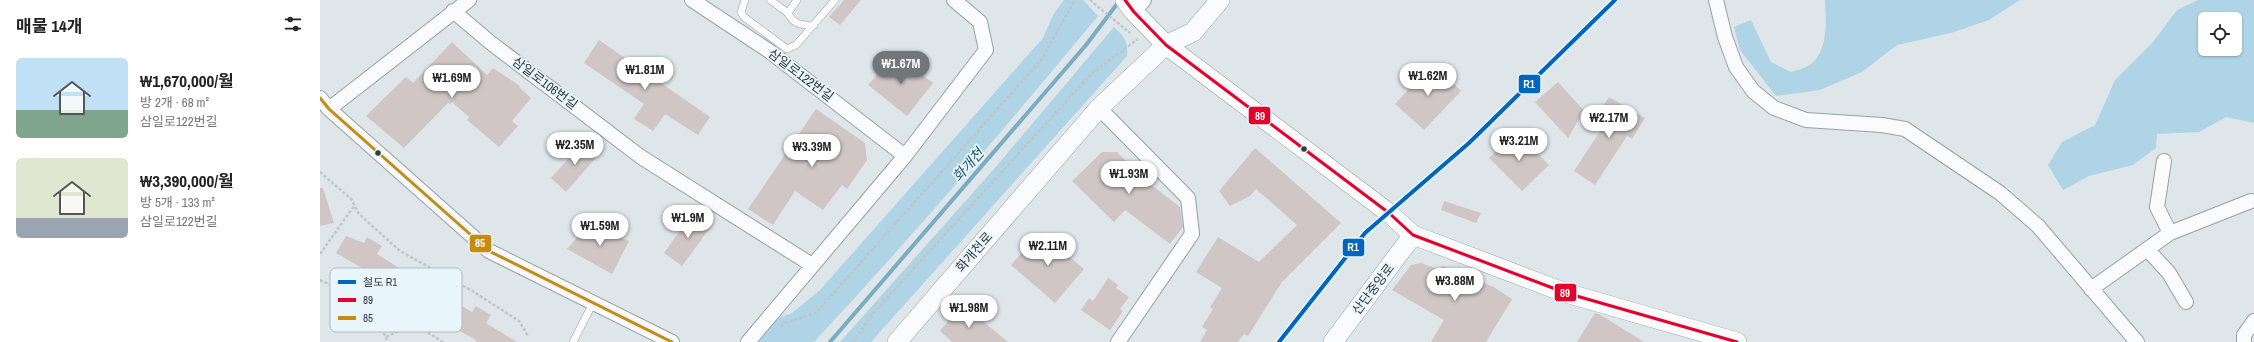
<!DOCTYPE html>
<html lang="ko">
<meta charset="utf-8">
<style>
:root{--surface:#fff;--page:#f6f6f6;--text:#222;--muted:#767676;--accent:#70767a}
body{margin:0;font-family:"Archivo Narrow","Noto Sans KR",sans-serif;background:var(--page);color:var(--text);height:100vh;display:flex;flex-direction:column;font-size:15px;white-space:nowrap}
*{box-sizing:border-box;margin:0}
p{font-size:13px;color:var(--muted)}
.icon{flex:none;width:22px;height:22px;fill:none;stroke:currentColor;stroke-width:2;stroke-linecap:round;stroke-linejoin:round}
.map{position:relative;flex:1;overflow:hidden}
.side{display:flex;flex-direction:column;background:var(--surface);width:320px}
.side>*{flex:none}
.fabs{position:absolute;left:1878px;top:12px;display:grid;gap:8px}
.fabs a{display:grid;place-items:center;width:44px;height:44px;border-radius:6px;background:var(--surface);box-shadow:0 1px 3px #0004;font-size:20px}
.price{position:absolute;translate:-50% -34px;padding:0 9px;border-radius:14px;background:#fff;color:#222;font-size:13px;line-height:26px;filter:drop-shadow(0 1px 2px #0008)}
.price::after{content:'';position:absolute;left:50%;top:24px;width:12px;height:9px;margin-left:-6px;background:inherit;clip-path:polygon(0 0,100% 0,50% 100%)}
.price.active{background:var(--accent);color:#fff}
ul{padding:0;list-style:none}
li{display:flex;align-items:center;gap:12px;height:100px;padding:0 16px}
li span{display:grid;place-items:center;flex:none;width:112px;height:80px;border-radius:6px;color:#555}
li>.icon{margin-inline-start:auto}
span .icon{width:48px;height:48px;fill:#fffc;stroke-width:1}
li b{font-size:17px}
h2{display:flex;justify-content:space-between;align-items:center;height:48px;padding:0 16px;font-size:17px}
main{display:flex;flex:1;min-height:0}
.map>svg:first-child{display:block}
.green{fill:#afd4e5;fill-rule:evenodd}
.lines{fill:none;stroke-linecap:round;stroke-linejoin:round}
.stream{stroke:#79adc4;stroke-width:4}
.building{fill:#d0c6c6}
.lane-casing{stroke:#9aa0a2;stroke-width:8}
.street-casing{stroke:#9aa0a2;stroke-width:16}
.secondary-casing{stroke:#9aa0a2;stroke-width:20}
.path{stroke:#c2c5c6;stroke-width:2.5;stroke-dasharray:3 2;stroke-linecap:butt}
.lane{stroke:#fafbfc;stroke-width:7}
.street{stroke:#fafbfc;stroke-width:14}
.secondary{stroke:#fafbfc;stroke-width:19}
.bus-1-casing{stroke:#e8f5fb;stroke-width:6}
.bus-2-casing{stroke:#e8f5fb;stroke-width:6}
.bus-1{stroke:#e4002b;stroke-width:3}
.bus-2{stroke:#c68b0f;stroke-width:3}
.rail-1-casing{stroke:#e8f5fb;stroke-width:7}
.rail-1{stroke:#0065bd;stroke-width:4}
.bus-dot{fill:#353a3d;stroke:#e8f5fb;stroke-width:1.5}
.labels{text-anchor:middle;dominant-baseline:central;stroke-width:3.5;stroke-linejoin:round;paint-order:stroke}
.street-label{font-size:13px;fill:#353a3d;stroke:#e8f5fb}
.water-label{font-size:14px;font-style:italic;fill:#225a70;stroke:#e8f5fb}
.key{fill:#e8f5fb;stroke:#b2bdc2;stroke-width:1}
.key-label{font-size:11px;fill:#353a3d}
.line-badge{stroke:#e8f5fb;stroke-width:1.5}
.badge-label{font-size:11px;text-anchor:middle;font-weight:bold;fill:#fff}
</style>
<main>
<section class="side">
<h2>매물 14개<svg class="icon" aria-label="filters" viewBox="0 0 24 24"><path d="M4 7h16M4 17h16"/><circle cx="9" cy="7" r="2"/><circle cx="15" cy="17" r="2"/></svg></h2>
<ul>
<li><span style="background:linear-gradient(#bfe0f5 65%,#7fa58c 0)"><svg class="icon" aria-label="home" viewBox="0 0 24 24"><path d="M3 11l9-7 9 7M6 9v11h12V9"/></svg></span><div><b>₩1,670,000/월</b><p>방 2개 · 68 m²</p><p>삼일로122번길</p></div></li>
<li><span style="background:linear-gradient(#dfe7d0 75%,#9aa5b1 0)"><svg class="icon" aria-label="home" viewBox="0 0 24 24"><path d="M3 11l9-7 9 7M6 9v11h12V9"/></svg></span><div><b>₩3,390,000/월</b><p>방 5개 · 133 m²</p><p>삼일로122번길</p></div></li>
</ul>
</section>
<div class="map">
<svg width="1934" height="342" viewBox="0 0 1934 342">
<rect width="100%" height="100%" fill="#dee6ea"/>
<path class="green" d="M744,0H763L778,16C686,127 592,237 494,342H440L438,338L456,319L472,313L500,290L723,38L733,15Z
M1505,0H1700L1669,20L1631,33L1577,45L1542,72L1500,90L1456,96L1420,50L1414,27L1431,20L1451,62L1471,72C1476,70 1483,69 1488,66C1509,54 1506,20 1505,0Z
M1878,0H1934V123L1906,117L1879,132L1837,134L1836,148L1813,165L1769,176L1743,190L1728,165L1742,142L1775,125L1795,80L1833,42L1857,10ZM1885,19H1915V49H1885Z
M794,27C805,37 808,42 807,56L551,342H520L674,169Z"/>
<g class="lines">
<path class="stream" d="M510,342L766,45L800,0"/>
</g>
<path class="building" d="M524,0H541L520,25L509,17Z
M279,40L390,117L378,135L345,114L333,131L314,119L324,104L264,63Z
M132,42L167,75L173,68L200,86L199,87L211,98L192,121L198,126L179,147L147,120L149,117L132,102L130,104L128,103L84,148L46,116L86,77L93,83Z
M575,55L613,83L587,116L548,85Z
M1112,64L1141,91L1104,130L1075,104Z
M1238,82L1267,114L1258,121L1248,138L1215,102Z
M1289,97L1325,118L1312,139L1307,136L1275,185L1254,171L1286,122L1276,116Z
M496,109L545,143L547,160L527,189L522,185L503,210L475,191L453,225L428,209Z
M1196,132L1229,165L1202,191L1169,158Z
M265,140L280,153L246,192L231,178Z
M935,148L1021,223L962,282L928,336L924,334L918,342H880L887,330L882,327L893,309L890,307L902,288L876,272L898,237L939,262L977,225L936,189L930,196L910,206L899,191Z
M782,152H797L826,181L860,207L863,227L850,244L805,210L794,222L752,181Z
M0,188H3L14,223L0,226Z
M1124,201L1161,213L1156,223L1121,210Z
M373,212L392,225L362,266L344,253Z
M282,223L298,230L295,235L309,241L292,274L247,249L269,224L279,229Z
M720,232L764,269L735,303L691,265Z
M26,236L44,243L47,237L62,246L57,254L92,276L93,279L100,277L101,283L106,281L107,287L111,290L114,302L65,314L62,303H64L63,298L65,297L61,279L16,253Z
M1101,263L1120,270L1122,266L1174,287L1192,299L1166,342H1111L1124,320L1072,290L1091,265Z
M788,278L798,285L796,288L809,297L800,309L803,311L790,330L761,310L769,298L773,301Z
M642,304L688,342H632L620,331Z
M135,305L141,309L142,306L152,312L156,306L171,315L166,323L197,342H156V340L125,323Z
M1275,313L1279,314L1324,342H1257Z"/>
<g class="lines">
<g class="lane-casing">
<path id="lane" d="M425,0L421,12L424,17L467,49L476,45L515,0
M450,0L468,13
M477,0L468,13C473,24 482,26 494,25
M253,342L273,303"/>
</g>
<g class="street-casing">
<path id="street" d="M372,0L449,51L585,156
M1396,0L1405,37L1416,67L1433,91L1454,108L1486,120L1562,125L1585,129L1680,193L1718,226L1817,342
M133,11L171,43L321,157L492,265
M814,12L824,0
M0,98L9,109L169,251L352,342
M779,108L868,198L872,234L798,342
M9,109L149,0
M1844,161L1837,207L1850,233
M1827,249L1849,273L1866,302
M1771,289L1850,233L1931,201
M428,342L585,156L666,50L660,22L634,0
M1924,342V335L1934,321"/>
</g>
<g class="secondary-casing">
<path id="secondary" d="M805,0L814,12L846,45L1069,213L1093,235L1246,293L1417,342
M577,342L779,108L846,45L873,32L900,0
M1013,342L1093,235"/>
</g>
<path class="path" d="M770,0L810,33
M0,172L31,199L39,214L80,251L154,292L199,321L208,336
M0,254L34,206
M0,280L27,293L49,310L66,337L67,342
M461,326L465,323L496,313L721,60L755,0
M109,333L137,283
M66,337C95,322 96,325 123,342
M533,342L555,311L771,74L818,39"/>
<use href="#lane" class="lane"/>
<use href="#street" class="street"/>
<use href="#secondary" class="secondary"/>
<g class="bus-1-casing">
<path id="bus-1" d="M805,0L814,12L846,45L1069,213L1093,235L1246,293L1417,342"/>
</g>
<g class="bus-2-casing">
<path id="bus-2" d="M0,98L9,109L169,251L352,342"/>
</g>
<use href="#bus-1" class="bus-1"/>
<use href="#bus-2" class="bus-2"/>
<g class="rail-1-casing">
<path id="rail-1" d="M959,342L1045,233L1149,143L1295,0"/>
</g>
<use href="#rail-1" class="rail-1"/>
</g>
<g class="bus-dot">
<circle cx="984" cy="149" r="3.5"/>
<circle cx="58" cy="153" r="3.5"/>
</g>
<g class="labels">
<g class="street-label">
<text transform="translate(481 75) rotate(37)">삼일로122번길</text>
<text transform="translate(225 83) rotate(37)">삼일로106번길</text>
<text transform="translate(654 252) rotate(-49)">화개천로</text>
<text transform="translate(1053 289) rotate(-53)">산단중앙로</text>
</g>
<g class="water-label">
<text transform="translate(648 165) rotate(-49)">화개천</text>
</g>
</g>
<rect x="10" y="268" width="132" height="64" rx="6" class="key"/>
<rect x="18" y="280" width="18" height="4" fill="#0065bd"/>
<rect x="18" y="298" width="18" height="4" fill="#e4002b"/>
<rect x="18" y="316" width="18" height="4" fill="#c68b0f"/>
<g class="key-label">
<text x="43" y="286">철도 R1</text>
<text x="43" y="304">89</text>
<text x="43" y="322">85</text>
</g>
<g class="line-badge">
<rect x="1198" y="74" width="23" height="20" rx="4" fill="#0065bd"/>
<rect x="928" y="106" width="23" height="19" rx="4" fill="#e4002b"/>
<rect x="149" y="234" width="23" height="19" rx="4" fill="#c68b0f"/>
<rect x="1022" y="238" width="23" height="19" rx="4" fill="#0065bd"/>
<rect x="1234" y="283" width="23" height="19" rx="4" fill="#e4002b"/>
</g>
<g class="badge-label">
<text x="1209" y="88">R1</text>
<text x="940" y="120">89</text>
<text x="160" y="247">85</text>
<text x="1033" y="251">R1</text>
<text x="1245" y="297">89</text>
</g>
</svg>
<div class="fabs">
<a><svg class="icon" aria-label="locate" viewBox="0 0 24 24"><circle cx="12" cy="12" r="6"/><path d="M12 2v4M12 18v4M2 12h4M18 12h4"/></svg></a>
</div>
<b class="price active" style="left:581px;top:85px">₩1.67M</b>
<b class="price" style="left:325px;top:91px">₩1.81M</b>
<b class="price" style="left:1108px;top:97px">₩1.62M</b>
<b class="price" style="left:132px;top:99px">₩1.69M</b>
<b class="price" style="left:1289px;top:139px">₩2.17M</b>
<b class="price" style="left:1199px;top:162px">₩3.21M</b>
<b class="price" style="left:255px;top:166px">₩2.35M</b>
<b class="price" style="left:492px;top:168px">₩3.39M</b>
<b class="price" style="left:809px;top:195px">₩1.93M</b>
<b class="price" style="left:368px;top:239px">₩1.9M</b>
<b class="price" style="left:280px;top:247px">₩1.59M</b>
<b class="price" style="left:728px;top:267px">₩2.11M</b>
<b class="price" style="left:1135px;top:302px">₩3.88M</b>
<b class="price" style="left:649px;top:329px">₩1.98M</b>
</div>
</main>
